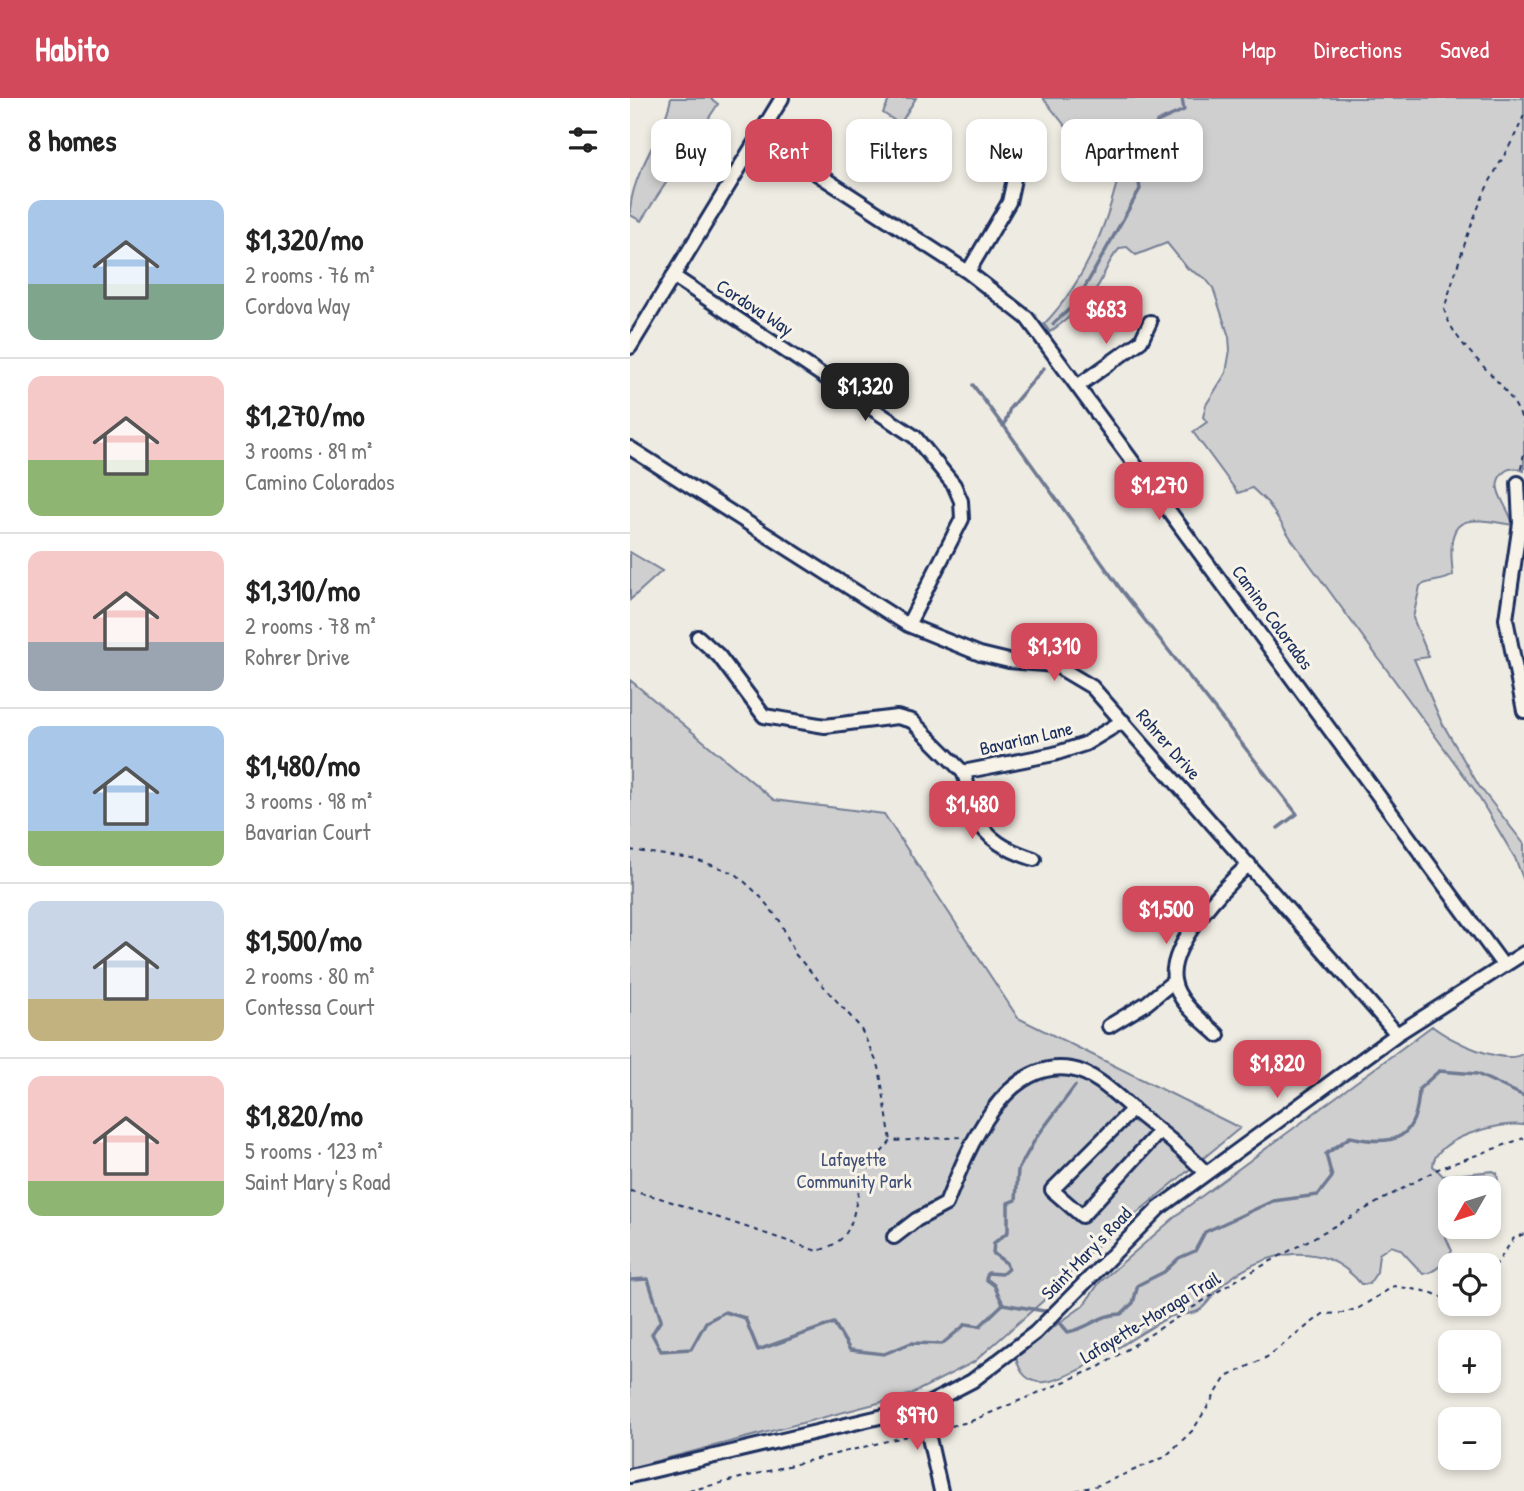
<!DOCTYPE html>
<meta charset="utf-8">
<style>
:root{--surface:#fff;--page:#f6f6f6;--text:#222;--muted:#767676;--line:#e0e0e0;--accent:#d1495b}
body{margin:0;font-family:"Patrick Hand",sans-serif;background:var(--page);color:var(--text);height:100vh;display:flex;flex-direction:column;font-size:26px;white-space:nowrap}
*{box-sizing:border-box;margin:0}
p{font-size:23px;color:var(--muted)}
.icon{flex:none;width:38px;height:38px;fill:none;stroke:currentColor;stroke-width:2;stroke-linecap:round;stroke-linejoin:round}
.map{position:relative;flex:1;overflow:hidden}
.details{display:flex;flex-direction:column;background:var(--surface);width:630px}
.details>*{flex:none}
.banner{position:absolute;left:21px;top:21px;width:665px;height:63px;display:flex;gap:14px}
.needle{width:46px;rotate:231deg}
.controls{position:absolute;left:808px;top:1078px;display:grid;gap:14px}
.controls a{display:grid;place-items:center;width:63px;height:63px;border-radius:14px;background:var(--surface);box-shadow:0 4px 10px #0003;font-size:35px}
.price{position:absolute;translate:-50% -60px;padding:0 16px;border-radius:14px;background:var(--accent);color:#fff;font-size:23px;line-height:46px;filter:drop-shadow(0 2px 4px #0008)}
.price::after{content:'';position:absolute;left:50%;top:42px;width:21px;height:16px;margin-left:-10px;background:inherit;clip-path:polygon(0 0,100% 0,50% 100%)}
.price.on{background:#222;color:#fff}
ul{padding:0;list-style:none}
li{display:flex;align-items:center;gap:21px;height:175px;padding:0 28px}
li+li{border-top:2px solid var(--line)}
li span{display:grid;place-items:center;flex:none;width:196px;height:140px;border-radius:14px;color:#555}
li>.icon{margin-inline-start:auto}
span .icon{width:84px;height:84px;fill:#fffc;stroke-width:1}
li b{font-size:30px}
h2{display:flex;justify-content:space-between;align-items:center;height:84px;padding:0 28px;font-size:30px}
.pill{padding:0 24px;border-radius:14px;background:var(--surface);box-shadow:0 4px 10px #0003;font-size:24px;line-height:63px}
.pill.on{background:var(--accent);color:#fff}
header{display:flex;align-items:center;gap:42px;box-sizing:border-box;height:98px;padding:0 35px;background:var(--accent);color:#fff}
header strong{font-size:33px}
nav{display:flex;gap:38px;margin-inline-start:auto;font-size:24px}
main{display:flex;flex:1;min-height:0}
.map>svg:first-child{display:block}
.green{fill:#cfcfcf;stroke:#757f96;stroke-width:2}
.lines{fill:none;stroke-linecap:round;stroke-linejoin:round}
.stream{stroke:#6e7992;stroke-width:3.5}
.minor-casing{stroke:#1b2f5e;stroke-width:18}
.path{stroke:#1b2f5e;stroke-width:2;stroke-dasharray:5 5;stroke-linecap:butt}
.minor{stroke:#f7f3e8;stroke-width:12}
.labels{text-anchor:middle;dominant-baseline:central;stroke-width:6;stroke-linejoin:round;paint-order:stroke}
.street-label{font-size:19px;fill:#1b2f5e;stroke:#f7f3e8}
.park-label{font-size:19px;fill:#3f4f75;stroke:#f7f3e8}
</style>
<header>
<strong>Habito</strong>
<nav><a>Map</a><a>Directions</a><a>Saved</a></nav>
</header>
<main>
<section class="details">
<h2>8 homes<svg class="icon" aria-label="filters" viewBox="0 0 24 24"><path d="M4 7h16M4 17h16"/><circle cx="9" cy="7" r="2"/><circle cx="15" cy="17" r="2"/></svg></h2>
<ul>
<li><span style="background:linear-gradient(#a9c7e8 60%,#7fa58c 0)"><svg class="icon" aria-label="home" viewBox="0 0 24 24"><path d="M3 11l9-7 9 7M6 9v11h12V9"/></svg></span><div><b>$1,320/mo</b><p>2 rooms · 76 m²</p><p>Cordova Way</p></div></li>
<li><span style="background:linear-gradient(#f6c9c9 60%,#8fb573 0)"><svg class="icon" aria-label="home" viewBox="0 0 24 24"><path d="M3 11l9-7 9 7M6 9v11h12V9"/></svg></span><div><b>$1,270/mo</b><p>3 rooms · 89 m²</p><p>Camino Colorados</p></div></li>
<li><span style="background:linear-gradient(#f6c9c9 65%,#9aa5b1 0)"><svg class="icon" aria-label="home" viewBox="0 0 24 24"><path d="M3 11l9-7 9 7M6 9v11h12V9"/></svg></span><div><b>$1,310/mo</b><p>2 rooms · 78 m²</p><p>Rohrer Drive</p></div></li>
<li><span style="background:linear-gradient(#a9c7e8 75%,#8fb573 0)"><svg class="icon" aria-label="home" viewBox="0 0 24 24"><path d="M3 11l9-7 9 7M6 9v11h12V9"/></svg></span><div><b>$1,480/mo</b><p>3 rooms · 98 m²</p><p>Bavarian Court</p></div></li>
<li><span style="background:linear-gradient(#c9d6e8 70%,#c2b280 0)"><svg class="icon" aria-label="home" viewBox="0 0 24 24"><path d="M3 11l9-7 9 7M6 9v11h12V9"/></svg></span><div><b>$1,500/mo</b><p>2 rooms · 80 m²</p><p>Contessa Court</p></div></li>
<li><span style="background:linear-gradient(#f6c9c9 75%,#8fb573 0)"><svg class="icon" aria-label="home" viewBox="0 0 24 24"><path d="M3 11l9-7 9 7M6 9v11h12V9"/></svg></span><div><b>$1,820/mo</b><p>5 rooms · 123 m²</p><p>Saint Mary's Road</p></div></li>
</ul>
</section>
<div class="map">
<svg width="894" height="1393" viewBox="0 0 894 1393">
<rect width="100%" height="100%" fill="#eeebe2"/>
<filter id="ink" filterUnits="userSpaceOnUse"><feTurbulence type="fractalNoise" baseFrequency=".0143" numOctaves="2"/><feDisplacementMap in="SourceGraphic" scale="14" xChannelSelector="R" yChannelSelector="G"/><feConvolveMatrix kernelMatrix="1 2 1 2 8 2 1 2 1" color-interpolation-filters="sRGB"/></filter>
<g filter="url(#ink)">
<path class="green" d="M41,0H80L88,6L11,123L0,117C0,75 33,41 41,0Z
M260,0H286L270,26L253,15Z
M413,0H894V373C887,370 879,369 873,375C857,390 881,411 883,427C831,418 816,417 823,477C812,485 800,481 790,488L783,520L799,559L784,561L811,623L849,688L894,746V783L885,760L844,691L662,442L638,405L622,390L608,395L563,334L577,324L573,319L576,307L596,275L600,252L599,239L583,190L575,180L558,171L537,145L506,157L497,149L490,150C481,160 478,167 473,178C463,202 440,219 420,234L414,226C460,179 482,114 495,49L479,40L445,46L440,34Z
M0,454L32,473L0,502Z
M0,582L144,702L254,716L388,920L610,1030L462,1152L413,1203L344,1264L279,1297L0,1370Z
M802,928C819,942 874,969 894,955V1027C872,1023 803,1040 803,1068L813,1078L863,1073L867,1075L868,1084L859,1104V1090H821V1122L810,1126L822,1153C814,1164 807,1174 793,1176L770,1151L761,1148L749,1156L747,1174L739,1186H731C693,1140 636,1152 593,1186C583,1194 579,1207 568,1213C559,1218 547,1215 537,1220C511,1234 443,1282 415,1284C398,1286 389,1274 386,1259L391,1252L453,1208L470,1184L553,1112Z"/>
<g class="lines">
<path class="stream" d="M423,226L446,205L510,91L507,72L527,24L554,12L552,0
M414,270L380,310L374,328L492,493L667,716L648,730
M343,287L373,328
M0,1182L18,1181L31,1222L22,1236L31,1253L61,1251L76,1224L95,1214L115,1220L128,1252L204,1225L220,1252L254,1256L281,1245L312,1246L336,1226L350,1228L373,1206L420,1214
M373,1206L364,1187L356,1181L358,1175L372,1176L378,1171L376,1165L363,1155L364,1145L378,1134V1105L386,1102L388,1072L406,1040L445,988
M425,1219L438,1234C461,1230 469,1216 491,1216L503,1205L508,1187L534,1174L549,1160L565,1153L575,1134L643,1103L688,1097L702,1079L696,1056L720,1039C766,1049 787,1041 789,991L809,973L847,976L894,998"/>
<g class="minor-casing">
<path id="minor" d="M129,38L338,174L397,220L873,867
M338,174L379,104L384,81L380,54
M43,178L285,339L324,387L331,403L332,421L278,527
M0,249L152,0
M449,287L511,243L520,224
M0,350L278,527L350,556L379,563L425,567L462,589L767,936
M888,385L890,425L876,521L894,613
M68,539L89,558L134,618L195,628L267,619L282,623L333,674L424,656L455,646L493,623
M333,674C340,688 339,704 345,717C356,742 379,753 404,761
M479,928L517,905L544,883
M588,937C573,923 547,904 544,882C538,846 595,788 619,766
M503,1011L422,1092L452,1118L530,1033
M264,1139L286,1122L316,1106C336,1056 372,960 441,971C466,975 488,999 507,1015C531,1034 555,1053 576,1075
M292,1309L311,1393
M0,1378L292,1309L342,1283L405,1235L529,1110L767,936L894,855"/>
</g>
<path class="path" d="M894,17C884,43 869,65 857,89C839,128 827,170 814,211C827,257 879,279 894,327
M891,371L894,355
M0,752L62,761L85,768L106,776L129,797L150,823L165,856L230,929L249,969L261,1043
M0,1093L27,1099L187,1153C231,1141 219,1112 234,1079C240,1066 252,1054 261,1043L332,1039
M859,1177L884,1140L894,1136
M828,1206H832
M311,1330L339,1324L469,1269L603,1184L808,1071L894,1040
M59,1393L285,1336
M445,1393L469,1387L535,1359L563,1332L596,1279L637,1259L693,1216L713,1215L729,1210L764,1188L800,1194L821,1203"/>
<use href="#minor" class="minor"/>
</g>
</g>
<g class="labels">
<g class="street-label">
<text transform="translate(125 209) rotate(33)">Cordova Way</text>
<text transform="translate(643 519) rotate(54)">Camino Colorados</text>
<text transform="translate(396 640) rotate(-13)">Bavarian Lane</text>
<text transform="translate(539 646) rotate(49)">Rohrer Drive</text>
<text transform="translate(456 1155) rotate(-46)">Saint Mary's Road</text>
<text transform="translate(520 1219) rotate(-31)">Lafayette-Moraga Trail</text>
</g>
<g class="park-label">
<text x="224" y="1061">Lafayette<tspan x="224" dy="22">Community Park</tspan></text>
</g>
</g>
</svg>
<div class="controls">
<a><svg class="needle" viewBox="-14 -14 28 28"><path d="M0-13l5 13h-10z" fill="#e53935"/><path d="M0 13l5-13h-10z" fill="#767676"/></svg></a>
<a><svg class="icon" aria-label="locate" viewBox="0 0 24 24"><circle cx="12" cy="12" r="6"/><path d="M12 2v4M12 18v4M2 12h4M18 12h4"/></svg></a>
<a>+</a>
<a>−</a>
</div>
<b class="price" style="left:476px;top:248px">$683</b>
<b class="price on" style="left:235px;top:325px">$1,320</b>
<b class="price" style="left:529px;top:424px">$1,270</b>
<b class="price" style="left:424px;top:585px">$1,310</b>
<b class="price" style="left:342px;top:743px">$1,480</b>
<b class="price" style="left:536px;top:848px">$1,500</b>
<b class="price" style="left:647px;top:1002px">$1,820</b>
<b class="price" style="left:287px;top:1354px">$970</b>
<div class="banner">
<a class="pill">Buy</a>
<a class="pill on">Rent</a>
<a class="pill">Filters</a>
<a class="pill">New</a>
<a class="pill">Apartment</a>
</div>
</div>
</main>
